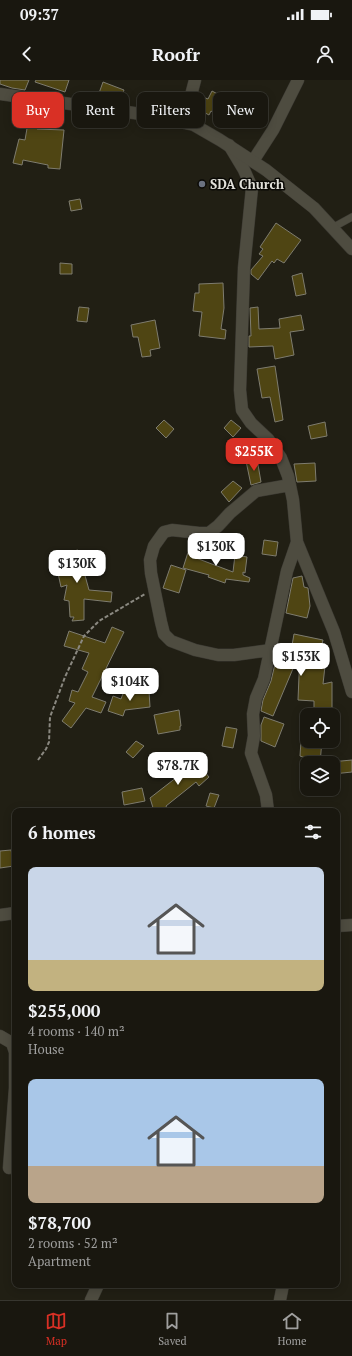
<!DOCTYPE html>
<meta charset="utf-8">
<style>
:root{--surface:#19170f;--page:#222018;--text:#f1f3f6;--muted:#9f9f9e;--line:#37362f;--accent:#d93025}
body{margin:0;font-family:"PT Serif",serif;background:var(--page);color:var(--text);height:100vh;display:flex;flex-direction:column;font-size:15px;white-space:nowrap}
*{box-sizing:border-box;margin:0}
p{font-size:13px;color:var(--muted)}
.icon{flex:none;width:22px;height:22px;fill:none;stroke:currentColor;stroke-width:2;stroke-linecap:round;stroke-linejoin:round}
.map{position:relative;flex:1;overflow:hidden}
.panel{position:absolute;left:12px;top:728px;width:328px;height:480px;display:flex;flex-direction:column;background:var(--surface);border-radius:8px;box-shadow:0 2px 10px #0003,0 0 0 1px var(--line)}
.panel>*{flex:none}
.top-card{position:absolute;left:12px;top:12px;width:328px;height:36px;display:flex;gap:8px}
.tools{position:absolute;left:300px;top:628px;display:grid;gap:8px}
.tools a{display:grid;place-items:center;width:40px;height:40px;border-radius:8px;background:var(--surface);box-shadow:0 2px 10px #0003,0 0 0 1px var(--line);font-size:20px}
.price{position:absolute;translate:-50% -34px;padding:0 9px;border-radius:8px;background:#fff;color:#222;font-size:13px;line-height:26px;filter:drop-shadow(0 1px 2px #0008)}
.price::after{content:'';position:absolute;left:50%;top:24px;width:12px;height:9px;margin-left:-6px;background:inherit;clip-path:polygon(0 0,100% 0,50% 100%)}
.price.current{background:var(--accent);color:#fff}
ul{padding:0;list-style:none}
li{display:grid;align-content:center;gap:8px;height:212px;padding:0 16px}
li span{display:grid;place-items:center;height:124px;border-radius:8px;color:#555}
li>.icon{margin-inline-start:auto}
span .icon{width:72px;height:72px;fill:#fffc;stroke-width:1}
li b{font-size:17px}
h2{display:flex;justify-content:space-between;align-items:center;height:48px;padding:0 16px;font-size:17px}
.tag{padding:0 14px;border-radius:8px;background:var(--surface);box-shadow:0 2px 10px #0003,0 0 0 1px var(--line);font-size:14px;line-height:36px}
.tag.current{background:var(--accent);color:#fff}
.status{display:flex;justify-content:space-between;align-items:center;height:28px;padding:0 20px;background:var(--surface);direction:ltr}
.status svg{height:11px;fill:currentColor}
header{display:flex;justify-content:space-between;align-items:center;height:52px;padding:0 16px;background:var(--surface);font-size:18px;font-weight:600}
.tab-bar{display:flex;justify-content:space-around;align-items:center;height:56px;border-top:1px solid var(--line);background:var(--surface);font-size:11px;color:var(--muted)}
.tab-bar a{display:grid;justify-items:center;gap:2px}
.tab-bar .current{color:var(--accent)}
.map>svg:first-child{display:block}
.building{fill:#4f4513;stroke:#7e7c6f}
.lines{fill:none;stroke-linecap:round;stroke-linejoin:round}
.service-casing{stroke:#3b3932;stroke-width:8}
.minor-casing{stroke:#3b3932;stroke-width:13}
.tertiary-casing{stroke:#3b3932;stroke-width:13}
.path{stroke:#8a8880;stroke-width:2;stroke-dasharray:4 2;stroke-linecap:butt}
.service{stroke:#4e4c40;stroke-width:7}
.minor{stroke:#4e4c40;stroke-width:12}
.tertiary{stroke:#4e4c40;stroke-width:12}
.worship-dot{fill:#6b7280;stroke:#0a0905;stroke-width:1.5}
.labels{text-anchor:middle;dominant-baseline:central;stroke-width:3;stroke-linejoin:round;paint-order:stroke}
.poi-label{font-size:13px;font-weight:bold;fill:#e3e2db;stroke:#0a0905;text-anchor:start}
</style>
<div class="status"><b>09:37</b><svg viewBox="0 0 49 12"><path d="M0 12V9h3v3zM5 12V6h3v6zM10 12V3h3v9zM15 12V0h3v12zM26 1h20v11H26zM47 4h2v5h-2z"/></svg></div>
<header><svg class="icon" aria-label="back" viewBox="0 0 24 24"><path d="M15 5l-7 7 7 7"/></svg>Roofr<svg class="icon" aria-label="person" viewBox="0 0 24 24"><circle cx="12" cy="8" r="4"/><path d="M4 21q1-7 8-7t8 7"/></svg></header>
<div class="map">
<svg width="352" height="1220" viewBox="0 0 352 1220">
<rect width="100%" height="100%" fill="#211f14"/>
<path class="building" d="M0,0H29L25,10L12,8L0,4Z
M36,0H69L65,12L35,2Z
M103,2L124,10L119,23L98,16Z
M212,11L225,18L216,34L211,31L209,35L196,28L203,17L208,19Z
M29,37L39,39L37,49L64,50L60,89L48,88V85L23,80L22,85L13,83L19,59L25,60Z
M80,119L82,129L71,131L69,121Z
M276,143L301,160L284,183L277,179L274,183L272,181L258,200L251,194V190L263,176L259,174L263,169L260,167Z
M60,183L72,184V194H60Z
M302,193L306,214L296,216L292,196Z
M223,203L224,228L221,249L226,250L225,259L199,256L202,232L193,231L195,213H199V204Z
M79,227L89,228L87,242L77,241Z
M258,227L259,249L280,248L279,239L301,235L304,250L290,252L294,275L275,279L273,266L249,267V256H251L250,228Z
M155,240L160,268L150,270L151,276L142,277L138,257H133L131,245Z
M275,286L283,340L275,342L270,317L262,318L257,289Z
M164,340L174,349L166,358L156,348Z
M231,340L241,348L233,357L224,348Z
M325,342L327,356L311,359L308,346Z
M257,379L261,402L251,405L246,381Z
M315,383L316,401L297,402L294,384Z
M233,401L242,408L229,422L221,412Z
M264,460L278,462L276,476L262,474Z
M191,463L200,466L196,478L233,492L235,475L247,477L245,493L243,492V495L250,498L249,502L226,499L225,503L208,497L209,495L183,488Z
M78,470L89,510L112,512L111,522L84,519V540L72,541L74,537H70L69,521L64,520L67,505L61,507L54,475Z
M171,485L186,490L179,513L163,508Z
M302,496L304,507L308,508L310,526L307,538L286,533L293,498Z
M112,547L124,552L92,617L106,622L101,633L86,628L71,648L62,641L75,623L69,621L72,610L78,612L88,592L82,589L89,573L64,566L69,551L105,563Z
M294,554L323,560L319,577H326L323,604L332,602V628L325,629V632L314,633V621L298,620L300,572L273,636L261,631L263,620L271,601L275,584H287L289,571H291Z
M140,609L141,612L149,611L150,627L125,630L123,636L108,631L113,616L121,619L124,611Z
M179,630L181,646H180V650L158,654L154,635Z
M264,637L284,644L275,667L261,661V645Z
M226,647L237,649L233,668L222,666Z
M136,661L144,666L133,678L126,672Z
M301,661H322L320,683L352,680V692L333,694V683H319L300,676Z
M185,683L189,694L199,685L209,697L199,706L196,702L166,726L168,731H154L150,718L177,697L173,687Z
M142,708L145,721L124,725L122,712Z
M210,713L219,715L214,728L206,726Z
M11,770L14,786L0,788V771Z"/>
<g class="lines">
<g class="service-casing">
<path id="service" d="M332,148L352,137"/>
</g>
<g class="minor-casing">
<path id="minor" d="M184,42L195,0
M229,65L244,90L252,108L244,188L240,310L242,330L251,343L268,359L281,378L288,396L293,420L297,462L334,552L352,612
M253,81L273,50L298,0
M271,570L234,575H218L195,570L171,561L164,554L161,542L151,493L150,480L154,466L164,452L172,450L199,453H209L218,446L230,433L256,411L290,405
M268,731L266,715L251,673L254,656L253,634L256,618L264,599L287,491L297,462
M0,835L15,833
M337,846L352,845
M0,956L12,963L15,972V1008L9,1088
M91,1220L98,1205
M280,1220L283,1205"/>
</g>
<g class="tertiary-casing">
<path id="tertiary" d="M0,14L148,35L194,45L220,60L266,90L314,128L352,169"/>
</g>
<path class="path" d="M38,680L46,669L49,662L50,637L65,597L84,556L99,541L145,514"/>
<use href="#service" class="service"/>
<use href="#minor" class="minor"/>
<use href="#tertiary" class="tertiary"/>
</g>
<circle class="worship-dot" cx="202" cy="104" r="4"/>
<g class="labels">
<g class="poi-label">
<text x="210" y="104">SDA Church</text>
</g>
</g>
</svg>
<div class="tools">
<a><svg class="icon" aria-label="locate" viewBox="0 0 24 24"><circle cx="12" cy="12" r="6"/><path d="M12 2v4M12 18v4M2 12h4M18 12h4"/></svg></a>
<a><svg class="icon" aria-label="layers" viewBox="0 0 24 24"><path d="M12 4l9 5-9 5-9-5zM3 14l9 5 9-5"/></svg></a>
</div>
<b class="price current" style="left:254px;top:392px">$255K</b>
<b class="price" style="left:216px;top:487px">$130K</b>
<b class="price" style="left:77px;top:504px">$130K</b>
<b class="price" style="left:301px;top:597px">$153K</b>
<b class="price" style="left:130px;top:622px">$104K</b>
<b class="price" style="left:178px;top:706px">$78.7K</b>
<div class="top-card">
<a class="tag current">Buy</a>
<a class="tag">Rent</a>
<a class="tag">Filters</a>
<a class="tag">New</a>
</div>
<section class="panel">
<h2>6 homes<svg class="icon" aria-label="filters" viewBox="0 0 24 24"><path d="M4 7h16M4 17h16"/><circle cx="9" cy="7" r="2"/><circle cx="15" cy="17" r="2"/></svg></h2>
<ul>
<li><span style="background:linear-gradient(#c9d6e8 75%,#c2b280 0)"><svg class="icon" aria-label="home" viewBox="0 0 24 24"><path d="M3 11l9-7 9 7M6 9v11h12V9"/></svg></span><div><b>$255,000</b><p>4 rooms · 140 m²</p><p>House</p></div></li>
<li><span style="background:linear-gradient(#a9c7e8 70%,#b9a48a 0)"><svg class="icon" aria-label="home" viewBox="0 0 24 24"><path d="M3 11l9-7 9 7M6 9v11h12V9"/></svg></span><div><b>$78,700</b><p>2 rooms · 52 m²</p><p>Apartment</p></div></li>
</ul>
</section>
</div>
<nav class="tab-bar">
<a class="current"><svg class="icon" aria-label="map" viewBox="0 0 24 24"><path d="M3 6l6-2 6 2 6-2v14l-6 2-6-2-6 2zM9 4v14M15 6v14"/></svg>Map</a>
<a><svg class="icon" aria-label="saved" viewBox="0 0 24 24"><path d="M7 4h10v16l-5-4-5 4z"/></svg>Saved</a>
<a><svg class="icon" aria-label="home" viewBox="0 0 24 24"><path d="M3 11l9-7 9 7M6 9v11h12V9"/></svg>Home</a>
</nav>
